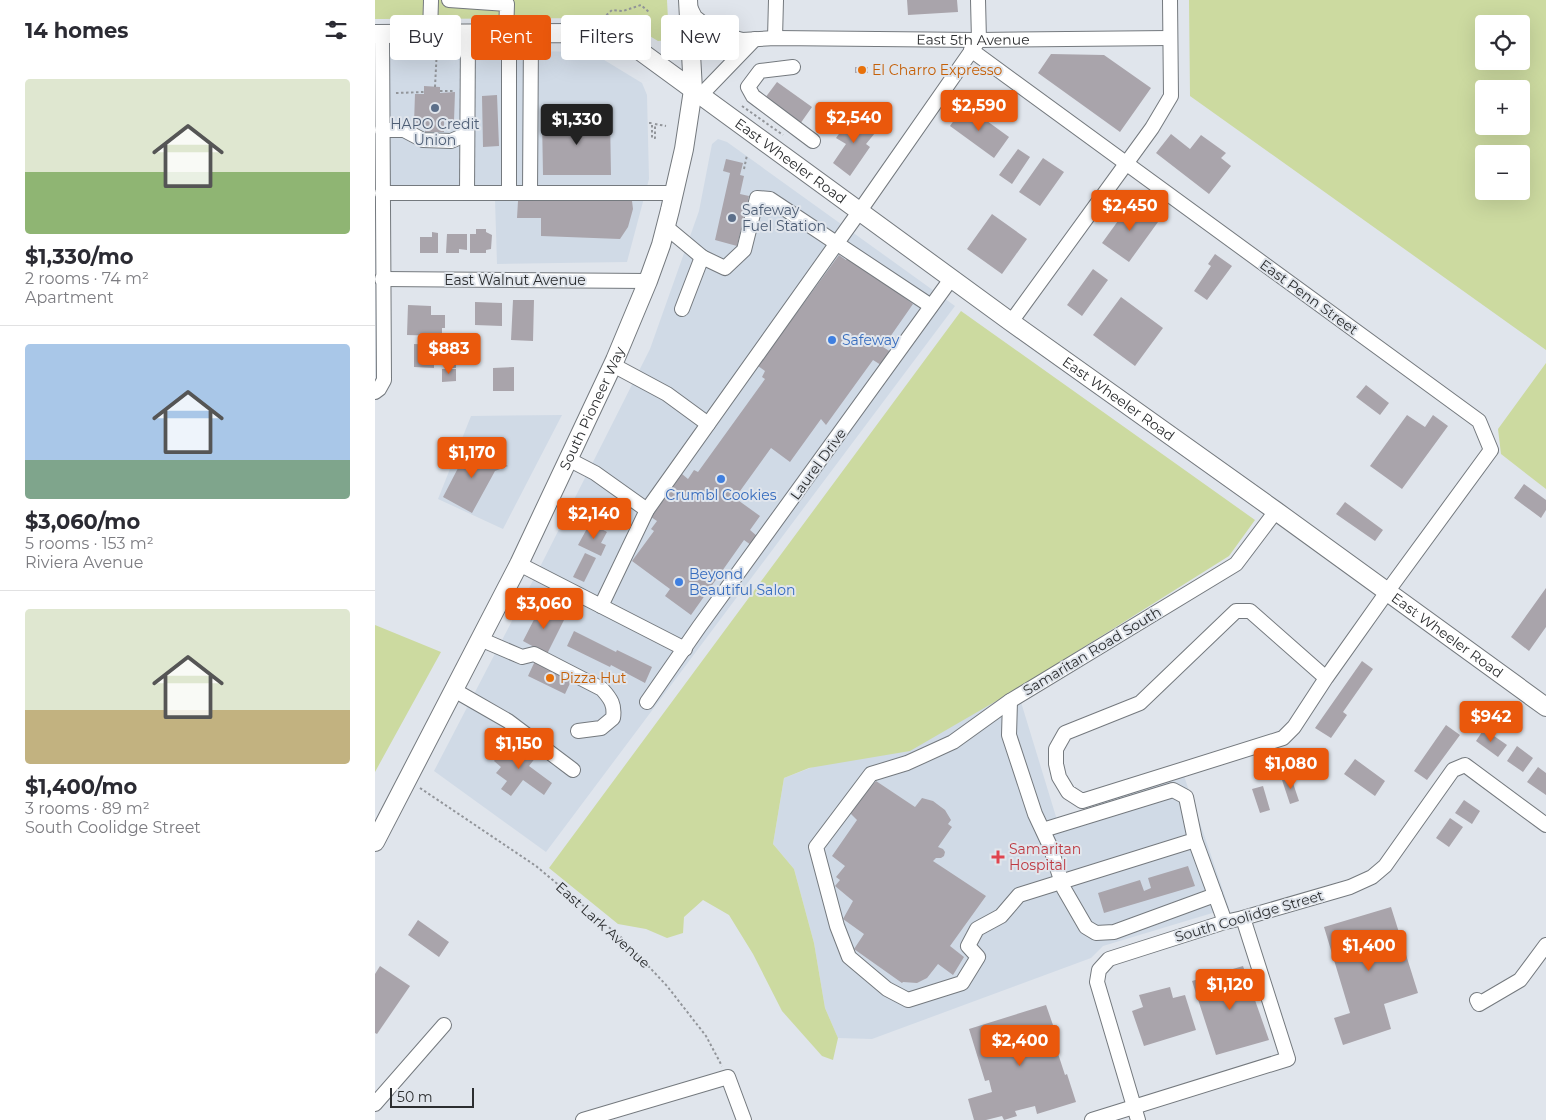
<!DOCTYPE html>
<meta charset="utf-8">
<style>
:root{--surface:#fff;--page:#f2f2f3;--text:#2b2b33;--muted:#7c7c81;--line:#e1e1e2;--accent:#ea580c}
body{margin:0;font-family:Montserrat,sans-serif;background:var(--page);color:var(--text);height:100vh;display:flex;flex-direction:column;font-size:19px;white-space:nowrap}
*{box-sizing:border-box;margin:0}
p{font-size:16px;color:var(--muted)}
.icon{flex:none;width:28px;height:28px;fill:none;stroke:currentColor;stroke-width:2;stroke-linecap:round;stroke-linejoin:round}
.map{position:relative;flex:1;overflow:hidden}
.side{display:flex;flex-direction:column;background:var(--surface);width:375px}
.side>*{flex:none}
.hud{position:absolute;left:15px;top:15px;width:475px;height:45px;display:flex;gap:10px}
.controls{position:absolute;left:1100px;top:15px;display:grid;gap:10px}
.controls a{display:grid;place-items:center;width:55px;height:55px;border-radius:5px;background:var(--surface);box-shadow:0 5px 20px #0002;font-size:25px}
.scale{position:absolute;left:15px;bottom:12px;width:84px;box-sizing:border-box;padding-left:5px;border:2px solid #2c2e30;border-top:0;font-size:14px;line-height:18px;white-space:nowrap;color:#2c2e30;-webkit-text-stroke:4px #e0e5ec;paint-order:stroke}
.price{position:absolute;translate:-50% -42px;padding:0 11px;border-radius:5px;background:var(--accent);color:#fff;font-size:16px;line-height:32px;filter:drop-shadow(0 1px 2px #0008)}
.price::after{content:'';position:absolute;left:50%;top:30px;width:15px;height:11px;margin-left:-8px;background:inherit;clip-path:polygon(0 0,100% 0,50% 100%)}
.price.current{background:#222;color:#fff}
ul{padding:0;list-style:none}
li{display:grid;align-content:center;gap:10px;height:265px;padding:0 25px}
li+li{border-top:1px solid var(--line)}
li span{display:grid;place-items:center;height:155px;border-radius:5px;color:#555}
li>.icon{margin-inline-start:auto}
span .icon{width:90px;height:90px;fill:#fffc;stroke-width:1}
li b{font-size:21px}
h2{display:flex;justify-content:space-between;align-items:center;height:60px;padding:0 25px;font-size:21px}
.pill{padding:0 18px;border-radius:5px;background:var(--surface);box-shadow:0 5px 20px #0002;font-size:18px;line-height:45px}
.pill.current{background:var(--accent);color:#fff}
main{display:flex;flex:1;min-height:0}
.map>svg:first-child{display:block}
.built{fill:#d0dae6}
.green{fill:#ccdaa0;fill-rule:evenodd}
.building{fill:#a9a4ab}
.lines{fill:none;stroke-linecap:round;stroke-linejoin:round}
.minor-casing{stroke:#74797e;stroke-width:16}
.major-casing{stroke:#74797e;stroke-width:20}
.path{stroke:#92959a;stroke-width:2;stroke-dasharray:2.5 2.5;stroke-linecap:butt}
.minor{stroke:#fff;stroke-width:14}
.major{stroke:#fff;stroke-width:18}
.food-dot{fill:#e8710a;stroke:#e0e5ec;stroke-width:2}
.service-dot{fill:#5c6f8a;stroke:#e0e5ec;stroke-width:2}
.shop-dot{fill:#3f7fe0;stroke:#e0e5ec;stroke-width:2}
.health-dot{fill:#e0444e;stroke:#e0e5ec;stroke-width:2}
.labels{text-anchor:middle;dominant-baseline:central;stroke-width:4;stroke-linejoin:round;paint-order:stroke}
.street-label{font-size:14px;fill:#2c2e30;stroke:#e0e5ec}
.food-label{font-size:14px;fill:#c56008;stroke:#e0e5ec;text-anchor:start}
.service-label{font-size:14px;fill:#4e5e75;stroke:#e0e5ec}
.shop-label{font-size:14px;fill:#366cbe;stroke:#e0e5ec;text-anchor:start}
.health-label{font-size:14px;fill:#be3a42;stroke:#e0e5ec;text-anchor:start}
</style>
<main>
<section class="side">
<h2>14 homes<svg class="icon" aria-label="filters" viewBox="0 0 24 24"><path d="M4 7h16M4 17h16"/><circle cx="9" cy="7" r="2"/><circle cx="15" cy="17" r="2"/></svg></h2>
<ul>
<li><span style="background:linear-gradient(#dfe7d0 60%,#8fb573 0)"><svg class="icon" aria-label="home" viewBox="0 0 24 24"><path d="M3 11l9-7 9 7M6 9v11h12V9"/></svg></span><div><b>$1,330/mo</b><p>2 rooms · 74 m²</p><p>Apartment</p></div></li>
<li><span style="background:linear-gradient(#a9c7e8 75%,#7fa58c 0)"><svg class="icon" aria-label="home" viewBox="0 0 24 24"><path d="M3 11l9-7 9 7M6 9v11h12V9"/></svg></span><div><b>$3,060/mo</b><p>5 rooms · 153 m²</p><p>Riviera Avenue</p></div></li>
<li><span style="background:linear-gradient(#dfe7d0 65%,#c2b280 0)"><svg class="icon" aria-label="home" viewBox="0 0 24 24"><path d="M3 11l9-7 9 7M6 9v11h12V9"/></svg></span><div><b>$1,400/mo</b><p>3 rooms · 89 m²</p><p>South Coolidge Street</p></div></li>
</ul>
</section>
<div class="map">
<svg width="1171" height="1120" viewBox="0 0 1171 1120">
<rect width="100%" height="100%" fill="#e0e5ec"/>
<path class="built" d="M7,49L216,52L267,83L272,95L274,179L252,262L122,264L120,199H7Z
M343,139L352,142L580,306L171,852L59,771L166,565L275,349L324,211L337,144Z
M187,415L128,529L63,499L96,416Z
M642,689L682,820L808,773L854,908L728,946L716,958L497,1039L463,1038L450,1008L439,943L419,869L398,844L409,778Z"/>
<path class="green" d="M0,0H292L294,40L283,41L258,26L231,18L0,19Z
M814,0H1171V350L815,96ZM1109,24H1146V61H1109ZM1109,89H1146V126H1109ZM1109,154H1146V191H1109Z
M586,311L880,520L854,556L642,689L535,751L434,768L409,778L398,844L419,869L439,943L450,1008L463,1038L458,1060L447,1056L407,1011L378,954L354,915L328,900L309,917L308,933L292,938L271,929L243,924L174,868Z
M1171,363V489L1126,454L1123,429Z
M0,625L66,652L0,772Z"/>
<path class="building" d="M532,0H582L583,12L533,15Z
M676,54L729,55L776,88L745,132L663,73Z
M480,67H493V73H480Z
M402,82L437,107L425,124L390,98Z
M49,86L65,87V93L80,92L79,121H69V132H50V123H39L40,94H49Z
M122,95L124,146L108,147L107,96Z
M590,105L634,137L619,158L575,126Z
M477,116L486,122L489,118L496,123L493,128L500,133L491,144L495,147L475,176L458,163L471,144L461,138Z
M235,117L236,175H168L167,118Z
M796,134L815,149L826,135L851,153L846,158L856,166L834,194L781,153Z
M643,149L655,157L637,184L624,175Z
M668,158L689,172L665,206L644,192Z
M351,159L368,163L365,175L369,176L365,194L374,196L362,246L340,240L355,173L348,171Z
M143,201H257L258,209L253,227L245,239L166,236V218H142Z
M756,203L783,222L754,262L727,243Z
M617,214L652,239L627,274L592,249Z
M101,229H111V232L117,235L116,249L111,250V253H95V234H101Z
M57,232L63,233V253H45V237H57Z
M72,234H92V250L84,249V253H71Z
M840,254L857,266L832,300L819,291L836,266L833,264Z
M464,255L471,260L474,256L538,304L508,347L516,352L506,365L498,360L451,425L446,419L415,462L396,448L360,498L385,516L375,530L382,536L376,545L369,540L316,615L290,596L295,589L257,561L279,531L276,529L282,521L276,517L307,474L313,479L319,470L323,472L390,379L387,377L390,371L383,366L398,340L401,341Z
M718,269L733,280L707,316L692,305Z
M746,297L788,328L760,366L718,335Z
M138,300H159L158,341L136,340Z
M100,302L127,303V326L100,325Z
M33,305L56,306V315H70V328H67V336L32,335Z
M39,344L63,345V355H59V368L39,367Z
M81,358V368H70V359Z
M139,367V391H118V368Z
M67,369H81V381L67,382Z
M991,385L1014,403L1005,415L981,397Z
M1032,415L1050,427L1058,415L1073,426L1027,489L995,466Z
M95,445L133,466L120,471L97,513L68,497Z
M1149,484L1171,500V510L1166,518L1139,498Z
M970,502L1008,530L1000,541L961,514Z
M215,523L232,532L226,543L231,545L226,556L203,545Z
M210,553L221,558L209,582L198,577Z
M1171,588V627L1154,651L1136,637Z
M166,606L190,618L172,654L148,641Z
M199,631L241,652L242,650L277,667L270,683L236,665L235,667L192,646Z
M160,661L197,679L190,694L153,676Z
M987,661L998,669L968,712L972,715L956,738L940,728Z
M1071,725L1085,735L1052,780L1039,771Z
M1109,729L1132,745L1123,757L1101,741Z
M140,743L161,757L154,766L177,783L169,795L148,780L136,796L126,789L132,781L121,773L126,767L119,761L131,744L137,748Z
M1142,746L1158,758L1148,772L1132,761Z
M980,759L1010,781L1000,796L969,774Z
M1163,767L1171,773V795L1152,782Z
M916,777L924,801L915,804L907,780Z
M501,781L540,807L547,798L558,801L570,810L576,820L573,824L577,827L563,847L568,849L570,852L569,856L566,858H561L558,861L611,896L575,946L589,957L578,975L563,964L552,978L542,983L528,982L527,983L479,949L489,934L468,919L478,901L460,886L465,880L461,877L470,866L457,856L482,820L474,812Z
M888,786L895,810L885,813L877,789Z
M1089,800L1105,811L1097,824L1080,813Z
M1075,818L1088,827L1074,847L1061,838Z
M813,866L820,886L729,913L723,893L765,880L769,891L776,888L773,878Z
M1016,907L1043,993L1009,1004L1016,1029L968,1045L959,1018L975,1013L949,927Z
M43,920L74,942L64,957L33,935Z
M5,966L35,986L2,1034L0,1033V974Z
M868,966L894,1040L841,1055L817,981Z
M795,987L798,998L810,995L821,1030L769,1046L757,1011L768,1007L764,995Z
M671,1005L678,1025L674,1026L690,1075L692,1074L701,1102L662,1114L660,1106L640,1111L642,1116L629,1120L627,1116L611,1120H599L593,1099L617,1092L614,1080L610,1081L594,1029Z"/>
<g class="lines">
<g class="minor-casing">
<g id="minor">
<path d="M74,0L132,4L131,34"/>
<path id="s1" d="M313,3L320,17L339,32L367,40L400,38L604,40L795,38"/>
<path d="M55,34L56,0"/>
<path d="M400,38L401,0"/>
<path d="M596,50L1104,421L1116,450L1012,592L951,678L919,727L908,738L707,801L693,792L684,777L681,764V749L690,733L765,703L861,611H875L951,678"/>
<path d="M418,67L385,71L373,87L378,96L438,141"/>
<path d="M325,96L380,39"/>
<path d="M7,130H29L48,140L76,141L92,134"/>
<path d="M7,193H299"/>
<path d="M92,193L93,34"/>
<path d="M134,193V34"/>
<path d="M155,193L156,34"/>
<path d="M291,227L327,257"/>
<path d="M7,279L273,281"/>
<path d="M307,309L327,257L350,268L369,250L382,198L395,199L556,306"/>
<path d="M636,322L777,128L796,96L795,0"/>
<path d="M238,365L292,394L333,424"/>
<path d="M0,392L4,389L9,380L7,34"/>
<path d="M193,459L220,473L272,510"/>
<path d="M144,564L310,649"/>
<path d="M226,606L272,510L484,212L604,40L603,0"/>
<path d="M105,639L147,657L159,654L227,689C236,699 240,705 238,718L226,728L203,731"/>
<path d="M79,690L133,721L198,770"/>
<path d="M635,701L634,735L660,814L675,846L689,889L711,927L721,933L739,932L840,895"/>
<path d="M272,702L324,627L576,279"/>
<path d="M668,830L798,790L811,797L820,840L850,922"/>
<path d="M820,840L644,895L626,916L602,929L593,946L603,957L587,983L533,1000L512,989L474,957L462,926L441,847L496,774L532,763L578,742L635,701L861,564L901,511"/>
<path d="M1102,1000L1104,1004L1145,980L1171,945"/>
<path d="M0,1104L69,1025"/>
<path d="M208,1120L353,1077L369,1120"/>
<path d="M717,1120L913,1059L868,918"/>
<path d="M763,1120L722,982L724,970L734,959L850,922L868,918L975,887L997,877L1010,866L1078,770L1090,765L1171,825"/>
</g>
</g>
<g class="major-casing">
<g id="major">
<path id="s2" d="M0,34L209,33L236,37L265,51L636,322L901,511L1171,707"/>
<path id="s3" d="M0,842L144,564L240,360L273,281L286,245L295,210L309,149L318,90L313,0"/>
</g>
</g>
<path class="path" d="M224,22L237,10L248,11L266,5L275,13
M60,87L62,48
M65,91H80
M21,93L49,92
M367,106L408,135
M274,123H277V138H280V124L291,126
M369,169L372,155
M45,788L161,866L248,939L292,986L331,1036L347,1066"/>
<use href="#minor" class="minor"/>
<use href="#major" class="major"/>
</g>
<g class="food-dot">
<circle cx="487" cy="70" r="5"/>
<circle cx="175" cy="678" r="5"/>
</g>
<g class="service-dot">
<circle cx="60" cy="108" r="5"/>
<circle cx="357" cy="218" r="5"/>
</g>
<g class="shop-dot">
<circle cx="457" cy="340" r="5"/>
<circle cx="346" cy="479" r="5"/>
<circle cx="304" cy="582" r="5"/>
</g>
<path class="health-dot" d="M620.5 849.5h5v5h5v5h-5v5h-5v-5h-5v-5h5z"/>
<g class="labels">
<g class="street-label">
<text stroke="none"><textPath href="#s1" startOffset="300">East 5th Avenue</textPath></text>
<text stroke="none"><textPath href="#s2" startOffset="455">East Wheeler Road</textPath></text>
<text x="140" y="280">East Walnut Avenue</text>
<text transform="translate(934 297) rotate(36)">East Penn Street</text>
<text stroke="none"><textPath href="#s2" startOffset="860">East Wheeler Road</textPath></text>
<text stroke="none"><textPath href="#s3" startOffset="485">South Pioneer Way</textPath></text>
<text transform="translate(443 464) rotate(-54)">Laurel Drive</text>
<text stroke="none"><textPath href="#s2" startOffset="1265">East Wheeler Road</textPath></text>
<text transform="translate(717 651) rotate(-31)">Samaritan Road South</text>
<text transform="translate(874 916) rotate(-16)">South Coolidge Street</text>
<text transform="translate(228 925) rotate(42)">East Lark Avenue</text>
</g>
<g class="food-label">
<text x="497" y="70">El Charro Expresso</text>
<text x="185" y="678">Pizza Hut</text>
</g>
<g class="service-label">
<text x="60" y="124">HAPO Credit<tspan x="60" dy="16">Union</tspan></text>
<text x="367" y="210" text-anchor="start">Safeway<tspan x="367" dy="16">Fuel Station</tspan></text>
</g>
<g class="shop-label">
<text x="467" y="340">Safeway</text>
<text x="346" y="495" text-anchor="middle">Crumbl Cookies</text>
<text x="314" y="574">Beyond<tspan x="314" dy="16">Beautiful Salon</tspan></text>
</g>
<g class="health-label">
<text x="634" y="849">Samaritan<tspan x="634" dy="16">Hospital</tspan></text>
</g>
</g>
</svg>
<div class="controls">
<a><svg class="icon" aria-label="locate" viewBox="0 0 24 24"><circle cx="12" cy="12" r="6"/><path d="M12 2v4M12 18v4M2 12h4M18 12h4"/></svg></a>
<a>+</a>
<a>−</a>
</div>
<div class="scale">50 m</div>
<b class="price" style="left:604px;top:132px">$2,590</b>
<b class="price" style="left:479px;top:144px">$2,540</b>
<b class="price current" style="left:202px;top:146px">$1,330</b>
<b class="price" style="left:755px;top:232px">$2,450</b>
<b class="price" style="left:74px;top:375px">$883</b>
<b class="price" style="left:97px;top:479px">$1,170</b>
<b class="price" style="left:219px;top:540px">$2,140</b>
<b class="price" style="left:169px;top:630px">$3,060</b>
<b class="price" style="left:1116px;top:743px">$942</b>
<b class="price" style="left:144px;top:770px">$1,150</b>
<b class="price" style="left:916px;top:790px">$1,080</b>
<b class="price" style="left:994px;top:972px">$1,400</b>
<b class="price" style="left:855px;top:1011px">$1,120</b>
<b class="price" style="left:645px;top:1067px">$2,400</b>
<div class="hud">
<a class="pill">Buy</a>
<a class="pill current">Rent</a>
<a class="pill">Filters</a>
<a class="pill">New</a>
</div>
</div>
</main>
